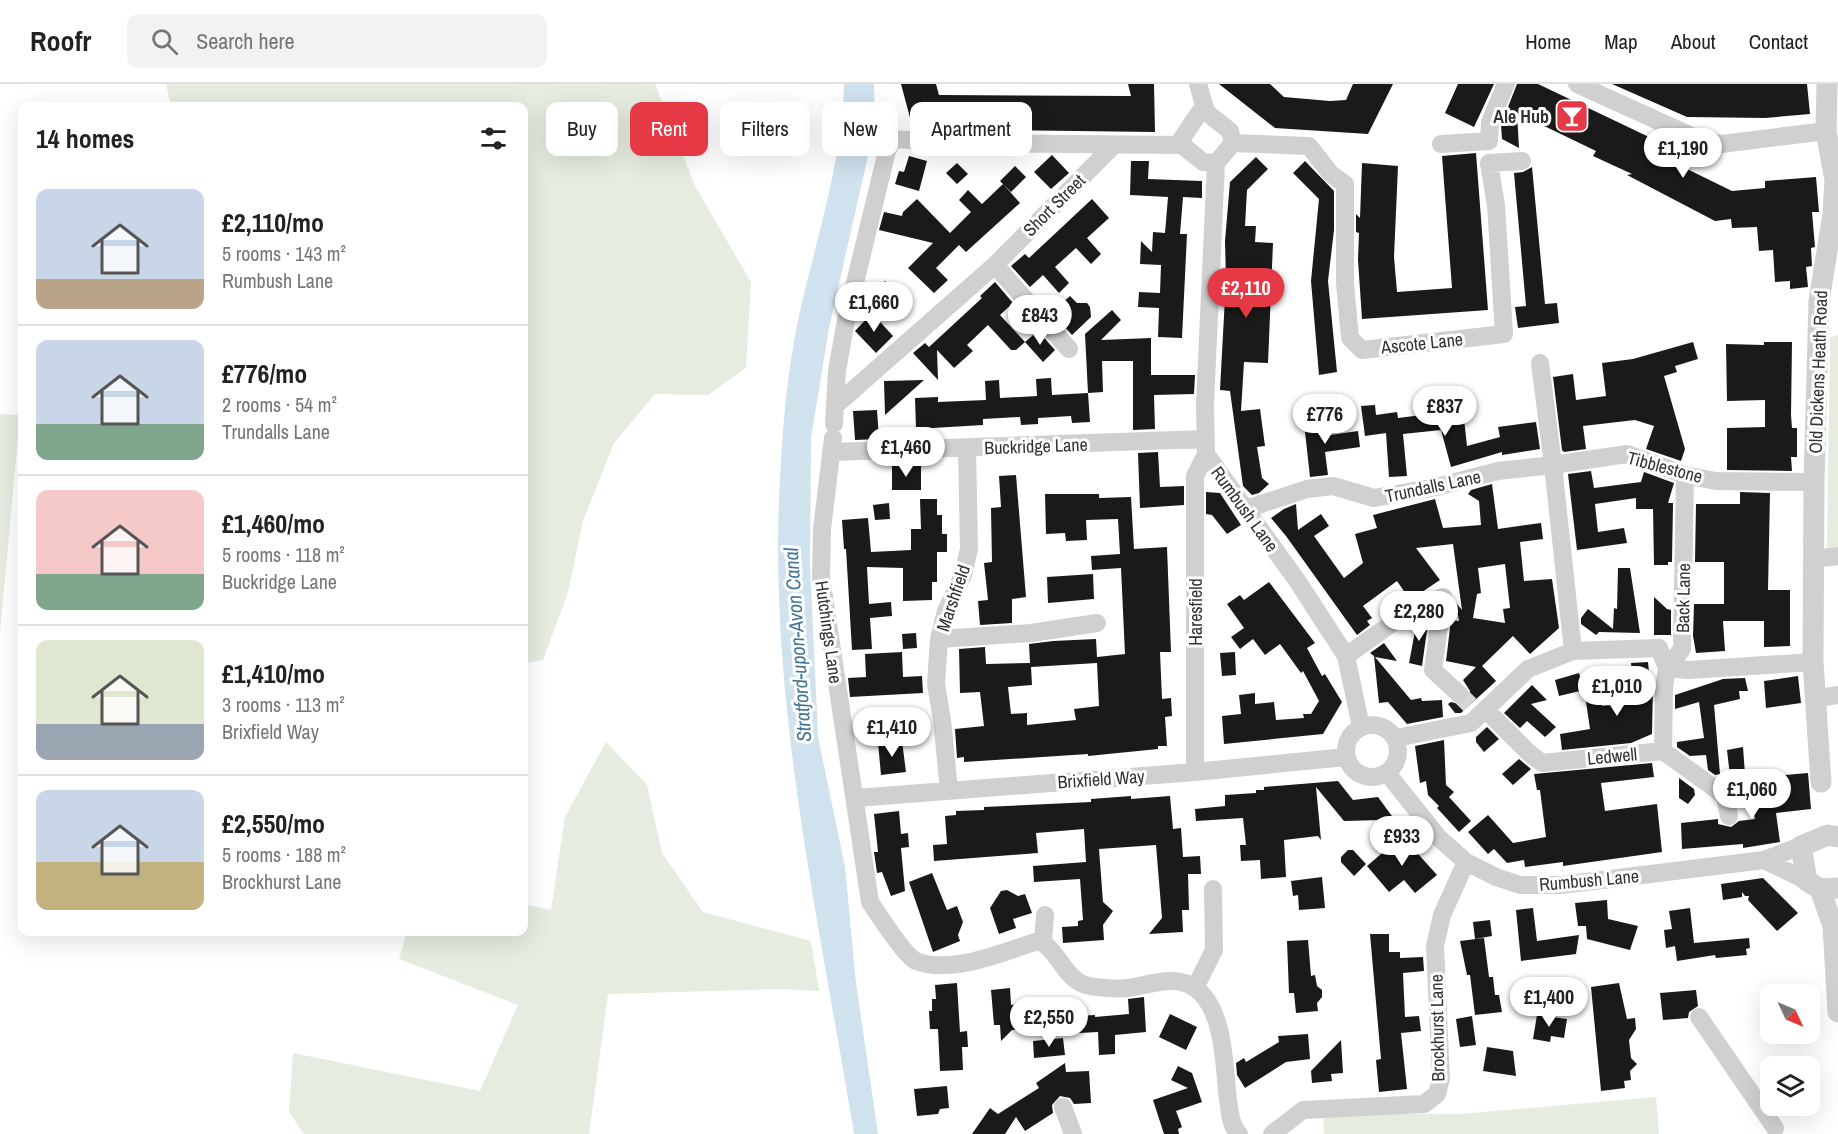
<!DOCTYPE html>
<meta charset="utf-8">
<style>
:root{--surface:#fff;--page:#f2f2f2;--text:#222;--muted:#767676;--line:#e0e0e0;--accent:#e63946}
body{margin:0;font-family:"Archivo Narrow",sans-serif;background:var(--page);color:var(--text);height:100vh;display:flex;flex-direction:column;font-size:22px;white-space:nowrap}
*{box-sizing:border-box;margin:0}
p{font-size:20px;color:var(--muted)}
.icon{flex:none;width:33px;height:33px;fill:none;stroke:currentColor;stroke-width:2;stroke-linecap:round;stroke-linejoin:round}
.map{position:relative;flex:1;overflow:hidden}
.sheet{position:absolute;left:18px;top:18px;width:510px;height:834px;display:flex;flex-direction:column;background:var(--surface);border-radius:12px;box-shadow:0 6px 24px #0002}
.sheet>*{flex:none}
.banner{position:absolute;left:546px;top:18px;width:570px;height:54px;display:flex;gap:12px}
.needle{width:39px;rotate:134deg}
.buttons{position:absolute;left:1760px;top:900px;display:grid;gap:12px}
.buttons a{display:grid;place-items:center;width:60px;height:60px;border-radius:12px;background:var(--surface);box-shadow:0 6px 24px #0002;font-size:30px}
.price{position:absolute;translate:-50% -51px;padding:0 14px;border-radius:21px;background:#fff;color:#222;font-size:20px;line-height:39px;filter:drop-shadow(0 2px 3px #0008)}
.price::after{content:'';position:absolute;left:50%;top:36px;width:18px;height:14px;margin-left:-9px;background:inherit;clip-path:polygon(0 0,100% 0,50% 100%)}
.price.current{background:var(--accent);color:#fff}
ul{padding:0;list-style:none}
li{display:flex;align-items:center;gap:18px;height:150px;padding:0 18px}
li+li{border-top:2px solid var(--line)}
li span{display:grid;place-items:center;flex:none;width:168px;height:120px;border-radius:12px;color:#555}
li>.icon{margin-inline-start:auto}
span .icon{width:72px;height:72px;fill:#fffc;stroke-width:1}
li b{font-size:26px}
h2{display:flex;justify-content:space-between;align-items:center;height:72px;padding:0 18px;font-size:26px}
.chip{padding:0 21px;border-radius:12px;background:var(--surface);box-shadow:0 6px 24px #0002;font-size:21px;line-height:54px}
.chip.current{background:var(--accent);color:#fff}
header{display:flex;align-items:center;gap:36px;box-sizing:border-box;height:84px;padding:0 30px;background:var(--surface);border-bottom:2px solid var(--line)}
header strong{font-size:28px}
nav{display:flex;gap:33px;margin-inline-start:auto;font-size:21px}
.search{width:420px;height:54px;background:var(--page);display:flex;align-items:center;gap:15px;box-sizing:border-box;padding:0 21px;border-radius:12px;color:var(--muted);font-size:22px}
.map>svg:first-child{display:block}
.green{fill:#e6ecdf}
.water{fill:#cfe2ee}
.building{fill:#1a1a1a;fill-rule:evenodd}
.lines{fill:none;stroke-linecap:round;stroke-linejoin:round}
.minor-tunnel{stroke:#d6d6d6;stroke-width:18;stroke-dasharray:18 9;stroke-linecap:butt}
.minor{stroke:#d0d0d0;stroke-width:18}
.tertiary{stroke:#d0d0d0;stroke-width:21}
.labels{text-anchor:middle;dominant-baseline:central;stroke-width:6;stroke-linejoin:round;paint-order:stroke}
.poi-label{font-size:18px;font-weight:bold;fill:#333;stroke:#fff;text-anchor:end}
.street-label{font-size:18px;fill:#333;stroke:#fff}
.water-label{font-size:20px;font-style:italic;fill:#3f7597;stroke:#fff}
</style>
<header>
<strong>Roofr</strong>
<div class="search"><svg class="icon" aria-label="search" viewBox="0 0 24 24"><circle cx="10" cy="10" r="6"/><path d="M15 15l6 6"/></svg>Search here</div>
<nav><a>Home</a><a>Map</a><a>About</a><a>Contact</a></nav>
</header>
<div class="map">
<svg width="1838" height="1050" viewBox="0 0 1838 1050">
<rect width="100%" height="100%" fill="#fff"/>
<path class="green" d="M166,0H655L695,102L751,198L746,284L708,311L655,310L614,359L583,437L568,508L543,576L524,579V22H171Z
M1838,251V463L1827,464L1830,256L1831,253Z
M0,330L20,331L0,549Z
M606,658L647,701L662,769L703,828L811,857L819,907L780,905L608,910L589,1050H304L289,1028L293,969L480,1007L518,921L399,875L407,848H524V820L551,826L565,733Z
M1656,1013L1659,1050H1324L1323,1029L1460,1030Z"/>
<path class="water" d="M844,0H874L875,41L829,244L811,354L810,480L818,653L845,783L856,899L878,1050H854C818,829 765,603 781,378C784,322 790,269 803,214C820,144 842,73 844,0Z"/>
<path class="building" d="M901,0H936L939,11L1131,12L1128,0H1154L1155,48L913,45Z
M1219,0H1270L1284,13L1330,17L1346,16L1353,0H1393L1368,50L1275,44Z
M1458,0H1494L1474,43L1445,29Z
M1517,0H1538L1649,53L1644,64L1732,107L1765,104V97L1816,93L1819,128H1812L1815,163L1811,164L1812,182L1806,183L1808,203L1790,205V197L1775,198L1773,166L1759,167L1757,143L1732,144L1731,135L1715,137L1627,91L1632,90L1593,72L1596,67L1517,29L1519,64L1502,55L1501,41Z
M1612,0H1807L1810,30L1765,34L1687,33Z
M1476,69L1488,226L1362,235L1358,176L1359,149L1356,148V130L1360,134L1362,79L1398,82L1394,173L1397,208L1452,204L1442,72Z
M1052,71L1069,89L1051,105L1034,88Z
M909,72L927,77L919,107L895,100L899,87L904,88Z
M1256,73L1268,85L1247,106L1245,142H1256L1255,158L1273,159L1268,279L1244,278L1241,327L1260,325L1265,362L1257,363L1262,394L1269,400L1259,409L1252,411L1243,402L1230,307L1220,306L1226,195L1225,157L1230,98Z
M1131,77H1149L1148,95L1202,97V114L1183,113L1180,150H1187L1182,254L1158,253L1159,224L1138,223L1139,208L1160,209L1161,181L1140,180L1141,157L1152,168L1153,148L1165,149L1168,113L1130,111Z
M1305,77L1334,107V146L1328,197L1337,288L1319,291L1311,197L1319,115L1293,89Z
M957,79L968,90L957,100L946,89Z
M1015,82L1026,93L1011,108L1000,97Z
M1532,83L1545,220L1557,219L1559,239L1518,244L1515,223L1526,222L1514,89L1523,88Z
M1003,100L1020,119L966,168L959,161L936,184L948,196L934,209L908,184L933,159L879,146L884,128L902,132L903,128L917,115L950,149L971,128L959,116L968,106L982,120Z
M1092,115L1109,134L1087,154L1101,170L1091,180L1076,164L1055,183L1069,199L1059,209L1043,191L1030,203L1011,182L1025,170L1029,174Z
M885,197L896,208L885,219L874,208Z
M995,198L1013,219L1000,231L1025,258L1016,266H1011L988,241L967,261L973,267L954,284L937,266L938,296L913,269L925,259L929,263L982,214L980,212Z
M1070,212L1077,219H1087L1090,223L1091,233L1072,251L1054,231L1056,230L1053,227Z
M1112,226L1121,236L1101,256L1151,254V291H1195L1194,310L1154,311L1155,345L1133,346V277H1102L1103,308L1088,309L1090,338L1072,339L1071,332L1038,334V340L1021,341L1020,333L983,335V341L916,345L915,314L938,313V318L986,316L985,297L999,296L1000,314L1037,312L1036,295L1051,294L1052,311L1088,309L1085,250Z
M872,229L893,252L876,269L855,247Z
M1038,247L1055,266L1043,278L1025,258Z
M1693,258L1698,275L1675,282L1677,288L1664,292L1685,365L1681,377L1646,365L1654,342L1635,336L1583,342L1586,365L1564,368L1562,366L1553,293L1573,290L1576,316L1606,312L1602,279L1633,275Z
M1764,258H1792L1791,331L1792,344H1797V373H1791L1792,387L1727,386V344L1765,343V316L1727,317L1726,260L1764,261Z
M924,296L885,331L884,297Z
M1375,321L1376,331L1397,328L1398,334L1463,326L1467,362L1500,353L1498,343L1536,338L1540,365L1502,371V368L1451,383L1441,346L1403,350L1407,392L1389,393L1386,349L1365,352L1361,322Z
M877,326L879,355L855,356L853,327Z
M1328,335L1331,351L1358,347L1360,363L1325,368L1328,391L1310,393L1304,339Z
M1158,368L1160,403L1184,402V421L1140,424L1138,369Z
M892,381H921V406H892Z
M1591,387L1594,404L1641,398L1644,388L1674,399L1668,419H1673L1672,478H1668V481H1654L1653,425H1636V414L1595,420L1598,448L1624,444L1627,459L1577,466L1568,390Z
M1016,391L1026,513L1012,515V539L980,541L978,517L988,516L984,479L992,478L991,424L1001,423L999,392Z
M1492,400L1498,445L1541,439L1543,455L1520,458L1524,497L1552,495L1559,544L1530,570L1513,552L1482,582L1496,597L1461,629H1455L1448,620L1451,618L1462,621L1468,617L1470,607L1463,596L1476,583L1446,577L1451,536L1459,537L1456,519L1462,526L1453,460L1416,464L1440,496L1410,516L1397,497L1363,522L1372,534L1367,537L1370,541L1357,551L1286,452L1271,434L1284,425L1296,420L1298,446L1321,430L1329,442L1314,452L1344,494L1363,479L1355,450L1377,444L1373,431L1435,415L1443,444L1481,441L1479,417L1468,410L1471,406ZM1505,480L1510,524L1503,525L1505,539L1473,534L1477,510L1481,509L1478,484Z
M1206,408L1220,409L1241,441L1227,450L1212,431L1206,430Z
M1740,408L1770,409L1768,506H1790V562L1764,563V537H1723L1725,567L1696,569L1693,552L1694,520H1724V478H1695L1696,420H1740Z
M1045,410H1099V414L1131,413L1134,465L1167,463L1171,568H1160L1162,615L1171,614L1172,632L1165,633L1167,662H1158V665L1088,672V670L964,678V673L957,674L955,645L984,642L980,608L960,609L959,565L985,563L986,580L1030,579L1029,560L1053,557L1096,555L1097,573L1125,570L1121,484L1092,486L1091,472L1120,470L1118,435L1086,436L1087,456L1066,457L1065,449L1046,450ZM1097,579L1099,622L1074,625L1076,636L1027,641V629L1011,630L1008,603L1032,601L1031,583Z
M920,415H937V431H942V450H947V468H937V498H932V516L903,517V484L867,483L869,520L891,518L892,532L870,534L872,565L852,566L846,465H844L842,436L868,434L871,468L911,466V445H921Z
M889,419L890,435L875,436L873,421Z
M1618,484H1630L1640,549L1599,548L1596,551L1581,540V534L1588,525L1613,545L1614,524L1617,525Z
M1093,490L1094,515L1048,519L1047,493Z
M1269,498L1315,559L1307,564L1322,592L1325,590L1342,618L1323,650L1224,660L1222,632L1241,630L1239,611L1255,609V620L1274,618L1276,636L1304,634L1303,630H1311L1319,617L1303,587L1301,589L1280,560L1265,571L1253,555L1240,565L1231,553L1244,544L1227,520L1240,511L1244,516Z
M1654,513L1667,525L1671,526V551H1654Z
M1429,532L1422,582L1409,579L1417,537Z
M916,549L917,564L903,565L902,550Z
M1384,559L1397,577L1375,573L1411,616L1421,614L1422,617L1442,616L1443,633L1407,640L1388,618L1379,619L1374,572L1370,569Z
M902,568L903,593L922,592L923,609L850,613L848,594L866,593L865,570Z
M1235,568L1236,591L1222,592L1220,569Z
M1648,578L1650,600H1653L1652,650L1631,659L1562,666L1560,650L1590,645L1585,611L1600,607L1602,622L1632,619L1630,606L1634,605L1631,579Z
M1579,589L1584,606L1559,612L1555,596Z
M1798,592L1801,619L1766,624L1764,597Z
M1745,594L1748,607H1739L1740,615L1714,621L1720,690L1715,691L1708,686L1706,671L1690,672L1677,663V658L1704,654L1699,618L1675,625V611L1723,595Z
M1532,601L1547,616L1531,620L1556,643L1545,653L1527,637L1520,644L1504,629Z
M1487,643L1499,655L1484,668L1476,658V653Z
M1444,656L1446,701L1454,708L1449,713L1471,737L1459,748L1437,724L1439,722L1428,711L1426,697L1420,699L1415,662Z
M902,657L906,688L881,691L878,659Z
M1743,663L1745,690L1730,692L1727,666Z
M1519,675L1531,685L1513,701L1502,690Z
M1652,679L1654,693L1601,699L1605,727L1657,720L1662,768L1563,782V778L1525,783L1524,776L1507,779L1494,765L1488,770L1468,748L1488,731L1513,759L1546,753L1540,706H1537L1534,690Z
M1808,689L1811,725L1776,729L1780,758L1743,764V760L1682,765L1681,739L1718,735V740L1731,743L1739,737L1755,735L1753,724L1774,721L1773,702L1786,700L1785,691Z
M1679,694L1694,705L1695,711L1688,720L1679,714Z
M1338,697L1353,716L1378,713L1397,739L1384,750L1375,740L1381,736L1344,737L1316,703L1321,756L1318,752L1284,756L1286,793L1261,795L1260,776L1241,777L1240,761H1246L1243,734L1196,737L1195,725L1225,722V711L1256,709V706H1264V703Z
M1131,712V715L1170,712L1173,745L1181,744L1183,773L1200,772L1201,790H1188L1189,826H1182L1183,848L1149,850L1162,834L1156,761L1099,765L1103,818L1113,827L1103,841L1104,856L1063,859L1062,843L1078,842V837L1083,836L1080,795L1034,798L1033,782L1086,778L1084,745L1036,749L1038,769L934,777L933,761L947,760L945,732L956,731V727L984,726V723L1091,718V715Z
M899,727L901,750L908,749L909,763L901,764L905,807L891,812L882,788L877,789L874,768H878L874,730Z
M1402,752L1437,791L1415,809L1404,796L1389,808L1367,782Z
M1348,766H1353L1366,780L1354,792L1341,778V773Z
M932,789L947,826L957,822L963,838L958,851L960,857L933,868L909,798Z
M1322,793L1325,824L1299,826L1298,811L1293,812L1291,797Z
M1763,794L1798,829L1777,847L1748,816L1749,812H1745L1742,808V813L1723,816L1721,800Z
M1007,806L1018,812L1025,810L1032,829L1013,835L1016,844L999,850L990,824L1001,807Z
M1607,816L1608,835L1638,842L1630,866L1587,855L1586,842H1578L1575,819Z
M1533,824L1537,857L1579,851L1576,870L1521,877L1516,826Z
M1690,824L1694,859L1749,854L1750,864L1746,865L1747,871L1716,874L1715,871L1677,877L1675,862L1666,864L1664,846L1672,845L1669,827Z
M1490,836L1492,852L1475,855L1473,838Z
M1370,850H1389V868H1400V874L1423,873L1424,887L1403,889L1405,933L1419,932L1421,947L1401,949L1407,1005L1379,1008L1376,976L1381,975Z
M1484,854L1489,893H1493L1495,911H1499L1502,928L1475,931L1470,891H1467L1460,857Z
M1308,856L1311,892L1315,891L1317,902L1322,906V913L1317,919L1318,927L1296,929L1294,909H1289L1287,857Z
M957,899L960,948L967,947L968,963H962L963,986L940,987L938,945H930L929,927H932V915H936L935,901Z
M1619,899L1627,935L1635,934L1636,945L1629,956L1631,974L1637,980L1630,987L1631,996L1624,997L1625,1004L1601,1007L1591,903Z
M1010,904L1011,921L1032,919L1033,945L1012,946L1001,957L1000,941H994L991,906Z
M1696,906L1698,922L1689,928L1688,934L1663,936L1660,909Z
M1144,913L1146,948L1115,951V970L1099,971L1098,948L1061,950L1060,927L1076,924L1077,932L1095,931V933L1129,930L1128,915Z
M1170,930L1197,943L1186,966L1159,953Z
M1537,931L1567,935L1564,954L1551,952L1550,958L1533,955Z
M1472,932L1476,961L1460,963L1456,935Z
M1308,950L1310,975L1286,978L1245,1004L1237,991L1236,979L1244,974L1246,978L1279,958L1278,952Z
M1063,954L1065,971L1034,974L1033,957Z
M1341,956L1343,989L1331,990L1332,997L1312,999L1311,987Z
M1487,963L1513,967L1516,992L1483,987Z
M1065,979L1066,988L1089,987L1091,1019L1074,1020L1070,1014L1060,1012L1052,1021L1053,1029L1025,1047L1016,1033L1005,1050H972L990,1024L998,1030L1039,1004L1036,999Z
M1178,982L1192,989L1202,1018L1176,1027L1182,1043L1178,1045L1179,1050H1164L1153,1016L1188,1004L1171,996Z
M947,1002L949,1024L940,1025L938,1030L917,1032L914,1005Z"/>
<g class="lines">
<path class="minor-tunnel" d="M1459,610L1470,621"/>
<path class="minor" d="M1198,0L1206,28
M1577,0L1698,55L1721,60L1826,47
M1233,59L1309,62L1331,90L1345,100V199L1350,254L1362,266L1504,250L1496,121L1489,79L1522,77
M1441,60L1489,57L1490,38L1506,0
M1216,79L1203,78L1182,61L1181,56L1199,29L1206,28L1230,47L1233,59L1216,79L1205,320L1206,370L1298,498L1346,572L1361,643
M995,181L1069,265
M1540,279L1553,381L1627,370L1685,391L1716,397L1814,398
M836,321L995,181L1114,61
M834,340L837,287L846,236L887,67L893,55L952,59L1182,61
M833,354L822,445L821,493L870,818C878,830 905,872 916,877C951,891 1003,868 1038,857C1055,861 1064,893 1083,900C1091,904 1120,905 1128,904C1150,901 1175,890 1195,904C1225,925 1224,983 1228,1016C1230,1027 1230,1042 1239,1050
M832,368L1204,355
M1246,425L1307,405L1333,402L1374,414L1436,403L1498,387L1553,381L1573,567
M1815,475L1838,472
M939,555L1031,549L1097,539
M1346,572L1405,530L1443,513L1433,586L1459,610
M1814,615L1838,611
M1486,626L1528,668L1542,679L1663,667L1725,712L1729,732
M1346 667a26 26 0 1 1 52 0a26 26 0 1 1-52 0Z
M1396,654L1471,639L1528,585L1573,567L1659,564L1667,584L1688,586L1813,578
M1663,667L1664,604L1667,584L1682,565L1685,391
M1195,688V392L1206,370
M1387,689L1439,754L1466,778L1496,793L1520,801H1561L1764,776L1801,762
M949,706L942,636L936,600L939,555L946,527L963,491L969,465L967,365
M856,714L1195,688L1346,673
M1764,776L1807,797
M1043,858L1045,831
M1195,904L1214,866L1213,805
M1699,933L1775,1044
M1063,1023L1073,1050
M1272,1050L1303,1026L1424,1020L1437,1010L1441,995L1435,862L1442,831L1466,778"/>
<path class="tertiary" d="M1821,698L1813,578L1814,398L1819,217L1833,130L1835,96L1826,47L1827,0
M1838,753L1828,751L1801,762L1807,797L1820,805L1838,804
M1820,805L1833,842L1838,928"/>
</g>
<defs>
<g id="bar-square" transform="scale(1.725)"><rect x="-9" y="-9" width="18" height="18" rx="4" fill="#e63946" stroke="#fff"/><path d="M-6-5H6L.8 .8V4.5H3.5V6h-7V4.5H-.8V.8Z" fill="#fff"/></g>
</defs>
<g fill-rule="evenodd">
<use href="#bar-square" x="1572" y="32"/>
</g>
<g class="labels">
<g class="poi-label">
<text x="1549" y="32">Ale Hub</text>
</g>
<g class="street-label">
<text transform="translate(1054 121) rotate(-45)">Short Street</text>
<text transform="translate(1422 259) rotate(-6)">Ascote Lane</text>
<text transform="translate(1818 288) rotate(-88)">Old Dickens Heath Road</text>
<text transform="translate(1036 362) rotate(-2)">Buckridge Lane</text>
<text transform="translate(1665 383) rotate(15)">Tibblestone</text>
<text transform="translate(1433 402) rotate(-12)">Trundalls Lane</text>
<text transform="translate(1245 425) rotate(54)">Rumbush Lane</text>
<text transform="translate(953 514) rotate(-71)">Marshfield</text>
<text transform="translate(1683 514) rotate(-89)">Back Lane</text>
<text transform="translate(1195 528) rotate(-90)">Haresfield</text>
<text transform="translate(829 548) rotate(82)">Hutchings Lane</text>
<text transform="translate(1612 672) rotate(-5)">Ledwell</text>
<text transform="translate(1101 695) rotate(-4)">Brixfield Way</text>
<text transform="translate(1589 796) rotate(-5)">Rumbush Lane</text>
<text transform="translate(1437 944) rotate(-91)">Brockhurst Lane</text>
</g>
<g class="water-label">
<text transform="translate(797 561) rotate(-94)">Stratford-upon-Avon Canal</text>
</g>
</g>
</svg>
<div class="buttons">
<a><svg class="needle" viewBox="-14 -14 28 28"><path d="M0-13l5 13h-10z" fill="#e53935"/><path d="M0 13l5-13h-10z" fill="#767676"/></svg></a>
<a><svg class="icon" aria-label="layers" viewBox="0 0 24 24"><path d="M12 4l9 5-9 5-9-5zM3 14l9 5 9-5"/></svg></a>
</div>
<b class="price" style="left:1683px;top:95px">£1,190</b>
<b class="price current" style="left:1246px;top:235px">£2,110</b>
<b class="price" style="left:874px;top:249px">£1,660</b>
<b class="price" style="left:1040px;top:262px">£843</b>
<b class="price" style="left:1445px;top:353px">£837</b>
<b class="price" style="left:1325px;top:361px">£776</b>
<b class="price" style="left:906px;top:394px">£1,460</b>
<b class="price" style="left:1419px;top:558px">£2,280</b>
<b class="price" style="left:1617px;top:633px">£1,010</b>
<b class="price" style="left:892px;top:674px">£1,410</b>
<b class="price" style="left:1752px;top:736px">£1,060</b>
<b class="price" style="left:1402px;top:783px">£933</b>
<b class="price" style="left:1549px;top:944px">£1,400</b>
<b class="price" style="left:1049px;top:964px">£2,550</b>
<div class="banner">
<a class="chip">Buy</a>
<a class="chip current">Rent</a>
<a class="chip">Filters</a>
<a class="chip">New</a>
<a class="chip">Apartment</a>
</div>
<section class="sheet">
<h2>14 homes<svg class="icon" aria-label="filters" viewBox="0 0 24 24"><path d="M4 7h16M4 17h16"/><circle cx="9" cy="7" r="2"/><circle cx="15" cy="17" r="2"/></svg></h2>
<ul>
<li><span style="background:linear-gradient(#c9d6e8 75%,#b9a48a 0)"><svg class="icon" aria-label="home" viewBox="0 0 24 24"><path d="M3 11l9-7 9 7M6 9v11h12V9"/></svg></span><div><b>£2,110/mo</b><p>5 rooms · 143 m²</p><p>Rumbush Lane</p></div></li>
<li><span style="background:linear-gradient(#c9d6e8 70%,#7fa58c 0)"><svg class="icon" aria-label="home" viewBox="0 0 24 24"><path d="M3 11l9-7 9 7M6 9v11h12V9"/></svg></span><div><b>£776/mo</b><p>2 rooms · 54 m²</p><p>Trundalls Lane</p></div></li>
<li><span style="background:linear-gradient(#f6c9c9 70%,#7fa58c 0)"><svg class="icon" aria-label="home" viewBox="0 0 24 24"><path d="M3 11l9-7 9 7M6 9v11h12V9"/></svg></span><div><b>£1,460/mo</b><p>5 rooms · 118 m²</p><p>Buckridge Lane</p></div></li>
<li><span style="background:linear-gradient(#dfe7d0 70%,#9aa5b1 0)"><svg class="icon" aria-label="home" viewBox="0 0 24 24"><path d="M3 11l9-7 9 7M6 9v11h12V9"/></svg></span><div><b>£1,410/mo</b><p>3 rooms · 113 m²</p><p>Brixfield Way</p></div></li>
<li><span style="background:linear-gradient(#c9d6e8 60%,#c2b280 0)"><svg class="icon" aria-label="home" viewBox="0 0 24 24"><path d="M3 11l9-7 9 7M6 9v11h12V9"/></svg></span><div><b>£2,550/mo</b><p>5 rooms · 188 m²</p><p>Brockhurst Lane</p></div></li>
</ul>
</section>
</div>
